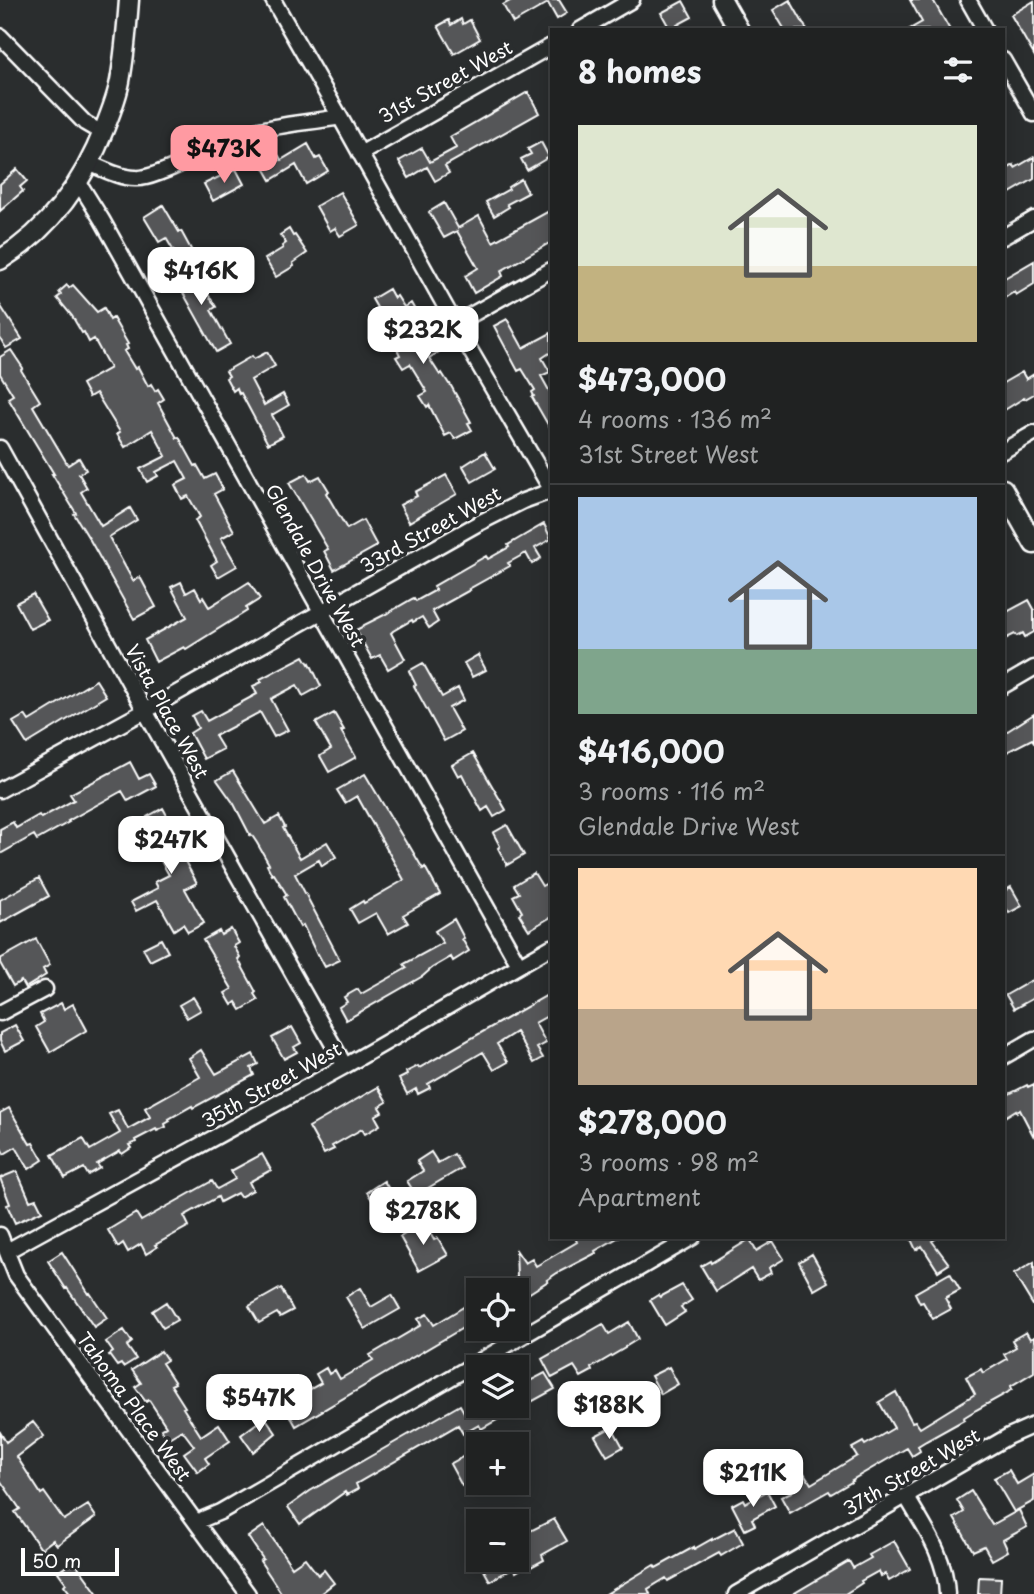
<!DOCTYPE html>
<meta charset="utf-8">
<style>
:root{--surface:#202222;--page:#282a2a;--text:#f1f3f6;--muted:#a2a4a5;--line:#3d3f40;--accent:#ff9aa2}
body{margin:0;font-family:"Playpen Sans",sans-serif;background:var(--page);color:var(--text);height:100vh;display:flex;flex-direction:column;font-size:26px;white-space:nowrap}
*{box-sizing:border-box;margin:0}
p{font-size:23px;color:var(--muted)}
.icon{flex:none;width:38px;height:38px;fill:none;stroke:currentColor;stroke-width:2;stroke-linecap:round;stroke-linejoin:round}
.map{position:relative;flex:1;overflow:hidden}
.details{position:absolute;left:550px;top:28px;width:455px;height:1211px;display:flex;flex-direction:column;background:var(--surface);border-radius:0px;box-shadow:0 4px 18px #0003,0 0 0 2px var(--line)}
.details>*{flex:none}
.fabs{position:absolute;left:466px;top:1278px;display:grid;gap:14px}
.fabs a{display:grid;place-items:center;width:63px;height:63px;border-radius:0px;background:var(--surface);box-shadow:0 4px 18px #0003,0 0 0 2px var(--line);font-size:35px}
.scale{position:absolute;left:21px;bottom:18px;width:98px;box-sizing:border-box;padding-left:7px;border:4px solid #fff;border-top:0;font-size:19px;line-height:24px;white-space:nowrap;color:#fff;-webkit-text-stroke:5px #2a2d2e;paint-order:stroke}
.price{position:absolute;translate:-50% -60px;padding:0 16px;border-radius:14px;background:#fff;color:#222;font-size:23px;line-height:46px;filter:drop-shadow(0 2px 4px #0008)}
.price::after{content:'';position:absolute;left:50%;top:42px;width:21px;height:16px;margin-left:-10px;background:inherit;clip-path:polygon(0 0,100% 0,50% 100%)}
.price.selected{background:var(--accent);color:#111}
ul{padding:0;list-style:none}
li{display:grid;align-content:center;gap:14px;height:371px;padding:0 28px}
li+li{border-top:2px solid var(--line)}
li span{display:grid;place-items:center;height:217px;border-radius:0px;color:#555}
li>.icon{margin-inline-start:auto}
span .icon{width:126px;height:126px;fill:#fffc;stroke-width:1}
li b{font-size:30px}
h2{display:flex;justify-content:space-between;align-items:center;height:84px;padding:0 28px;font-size:30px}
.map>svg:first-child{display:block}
.building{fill:#555758;stroke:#fff;stroke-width:2}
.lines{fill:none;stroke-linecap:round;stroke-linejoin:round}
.minor-casing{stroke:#fff;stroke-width:19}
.tertiary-casing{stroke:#fff;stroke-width:23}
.minor{stroke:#2a2d2e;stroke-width:14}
.tertiary{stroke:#2a2d2e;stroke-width:18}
.labels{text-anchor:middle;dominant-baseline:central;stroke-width:7;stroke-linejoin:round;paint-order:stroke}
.street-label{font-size:19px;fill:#fff;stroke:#2a2d2e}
</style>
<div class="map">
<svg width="1034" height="1594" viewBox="0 0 1034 1594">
<rect width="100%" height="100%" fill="#2a2d2e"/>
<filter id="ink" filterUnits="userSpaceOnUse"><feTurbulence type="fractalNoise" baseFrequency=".0143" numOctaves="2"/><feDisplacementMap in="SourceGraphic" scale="14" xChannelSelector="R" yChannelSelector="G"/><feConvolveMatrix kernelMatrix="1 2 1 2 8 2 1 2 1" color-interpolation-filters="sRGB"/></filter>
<g filter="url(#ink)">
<path class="building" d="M512,0H559L567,13L557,19L548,3L513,23L503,5Z
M790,0L807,30H785L773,10Z
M910,0H933L950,30H908L922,22Z
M683,1L692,17L670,29L661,13Z
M1034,1V55L1011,15Z
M461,19L463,24L470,20L480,39L454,54L438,26L449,20L451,25Z
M528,92L539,113L445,166L449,173L435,181L427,167L409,178L399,161L422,148L430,162L456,148L450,137Z
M541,142L549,157L527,170L521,159L531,154L528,149Z
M308,144L316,159L320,157L328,171L306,184L296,165L271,180L263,166L279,156L281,160Z
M1034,157V179L1003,197V171L1014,165L1015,168Z
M17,169L27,181L20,187L23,191L0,211V184Z
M236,169L244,184L213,201L204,184Z
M521,179L528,193L507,204L509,207L494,216L486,202L509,189L508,187Z
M340,192L359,225L340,236L335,228L330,231L316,206Z
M444,203L458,228L479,216L493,242L551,210V242L501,271L503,276L474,293L465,276L478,268L457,231L444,238L429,212Z
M163,205L179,232L181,231L193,253L179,260L166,238L159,242L144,217Z
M289,229L293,236L295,235L307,253L293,263L294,266L276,277L265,259L283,248L282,246L286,243L280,235Z
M1034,261V284L1016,295L1014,292L1003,299V279Z
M186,265L199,287L202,285L216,307L211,310L230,344L216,352L172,273Z
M67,285L69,288L73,285L97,312L104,308L110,320L113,318L128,344L126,345L128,349L124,351L135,369L138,367L148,386L151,384L155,391L158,389L164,399L158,403L177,438L179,437L195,466L197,465L205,479L215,474L223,489L214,494L234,531L221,538L237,566L218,577L211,565L217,561L195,520L200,517L188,496L182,499L175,485L187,479L177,461L156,472L158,476L147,482L140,469L166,456L152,430L125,447L117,434L120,432L96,393L89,397L82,384L110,368L94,339L89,342L84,332L82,333L72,316L57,298L61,295L59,292Z
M389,289L394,298L397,296L404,307L411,303L416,312L407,318L423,346L433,341L439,352L429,358L440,375L442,373L449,384H450L471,422L468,423L472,430L455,439L451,433L445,436L429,405L427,407L420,396L427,392L410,364L403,368L396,357L400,355L396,347L399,346L372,299Z
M0,305L22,339L6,348L0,338Z
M507,319L523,348L551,333V352L542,358L550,372L541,376L551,394V430L532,397L534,396L532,392L535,390L522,369L518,371L494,326Z
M11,350L23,368L21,370L40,401L33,406L68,465L79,458L86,470L79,474L87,488L81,492L101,526L130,508L137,520L109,537L133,581L140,577L156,607L134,619L90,540L74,514L76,513L52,474H54L8,398L13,395L0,374V357Z
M267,352L275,366L251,380L264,405L283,394L289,405L272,415L283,436L268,444L241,393L239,394L237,388L233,391L226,378L229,376L226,371L252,356L254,359Z
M1022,372L1026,379L1034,374V394L1025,399L1024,398L1003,411V383Z
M485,452L495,469L472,482L463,466Z
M306,474L310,481L320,476L329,491L326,493L347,529L363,520L377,546L334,570L324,551L328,549L289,483Z
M446,475L457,494L409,522L400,505L417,496L415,492Z
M544,524L551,539L535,548L541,558L532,564L526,553L508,563L510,566L469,589L470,590L432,611L438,622L429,628L422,617L413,622L412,620L393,631L391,633L405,659L388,669L380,655L372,659L356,630L364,626V625L384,615L412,599L414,598L416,601L436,590L434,586L486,556L488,559L509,547L508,545L518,539Z
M181,582L186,593L195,588L201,599L203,597L209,607L249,582L260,599L246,608L247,611L186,649L184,647L156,662L145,640L187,617L171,587Z
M33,594L48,620L30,629L16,603Z
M1029,600L1034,609V632L1025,637L1023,633L1017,636L1015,634L1003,640V614Z
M478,655L486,670L472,677L464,663Z
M304,656L309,664L310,663L321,686L303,696L297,685L271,699L288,730L274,737L260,712L215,736L223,749L204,759L190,733L198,728L192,716L201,711L207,721L257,694L253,686L262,682L260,679Z
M423,663L442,697L458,688L464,700L449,708L462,731L444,741L414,686L416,685L409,671Z
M96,680L106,696L27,744L13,722L25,715L29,721Z
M334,713L344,730L341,731L356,757L329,772L320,756L331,749L316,723Z
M1034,714V742L1032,739L1003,754V734Z
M473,753L506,810L494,817L488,807L482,811L465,780L462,774L458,776L452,765Z
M130,762L139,779L149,774L156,786L128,801L122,791L68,821L69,822L37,840L34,835L0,854V829L13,822L16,828L39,815L41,818L74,800L70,794Z
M233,771L265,824L279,816L285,827L283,828L300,858L327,842L336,857L322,866L319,860L295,874L340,960L325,967L318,954L317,955L303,925L300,927L284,897L287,895L274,874L272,875L267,865L269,864L257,843L251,834L250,835L234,804L217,780Z
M365,774L408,846L409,845L423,869L425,867L440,894L403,915L408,923L388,934L376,913L358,923L350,909L363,901L364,903L404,880L357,796L345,803L337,790Z
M163,808L180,840L175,843L197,883L185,889L204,923L188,932L183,924L174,930L157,900L136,911L131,902L158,888L155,882L169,875L143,829L151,824L147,817Z
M507,825L524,855L507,865L498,848L500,846L493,833Z
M534,873L542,886L551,881V917L529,930L519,914L522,912L513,896L519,893L514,885Z
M39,878L49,896L0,923V900Z
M1011,887L1022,906L1009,913L1003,903V892Z
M454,919L464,938L462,939L469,951L453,961L451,957L432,968L423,976L346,1020L339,1007L347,1002L344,997L358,989L361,994L407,968L404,964L443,943L435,931Z
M231,929L239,943L234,946L240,957L238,959L256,992L254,994L258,1000L241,1010L236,1002L232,1005L225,993L232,989L203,940L219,931L221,935Z
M36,939L50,965L43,969L46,975L25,988L21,981L13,986L0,963V959Z
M161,939L168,952L150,961L143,948Z
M1034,979V998L1014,1009L1006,995Z
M551,993V1014L535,1023L546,1043L537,1048L543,1058L534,1063L516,1032L497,1044L508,1062L494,1070L483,1052L428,1084L430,1088L418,1094L416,1089L407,1094L399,1079L407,1075L406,1072L418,1066L419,1068Z
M193,997L201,1010L187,1018L179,1005Z
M61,1003L64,1009L73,1004L87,1030L50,1052L36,1027L44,1022L40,1014Z
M15,1025L24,1041L5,1051L0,1041V1033Z
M292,1027L301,1043L294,1047L297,1052L284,1059L272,1038Z
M201,1050L216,1074L253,1054L258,1064L251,1068L254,1075L193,1108L192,1106L169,1119L170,1121L165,1124L166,1127L157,1131L156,1129L135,1140L136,1142L129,1145L131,1148L122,1154L120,1151L97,1164L100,1168L88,1175L84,1168L65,1178L52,1155L83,1138L90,1150L120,1133L109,1114L118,1110L128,1129L150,1117L145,1108L200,1077L189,1058Z
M1034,1084V1137L1020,1110L1017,1112L1016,1110L1003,1118V1097L1027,1085L1028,1087Z
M378,1087L387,1102L379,1107L382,1112L375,1116L380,1125L365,1134L362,1129L332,1146L334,1149L324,1154L309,1127Z
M9,1108L30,1144L33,1143L43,1160L29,1169L16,1147L4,1154L0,1146V1113Z
M431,1152L438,1163L454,1154L462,1168L416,1195L407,1181L423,1171L417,1161Z
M262,1154L271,1170L249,1182L253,1190L240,1197L237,1193L220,1202L218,1197L184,1216L189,1226L155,1245L157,1247L146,1254L141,1244L128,1252L123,1243L118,1247L108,1230L136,1213L141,1221L212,1181L217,1189L235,1179L231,1171Z
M17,1171L30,1201L36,1199L42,1211L15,1223L7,1205L10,1204L0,1178Z
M384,1181L398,1204L389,1210L384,1200L376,1206L367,1192Z
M424,1223L434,1240L438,1238L448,1255L419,1271L400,1237Z
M575,1237H619L595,1251L596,1253L557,1273L547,1280L548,1281L528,1294L526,1292L516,1297V1290H496L517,1277L516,1250L525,1263L532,1259L536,1266L577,1242Z
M910,1237H939L932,1241L949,1264L938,1271L922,1246L916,1250Z
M750,1239L756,1251L773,1241L784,1259L769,1268L771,1273L758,1280L751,1269L716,1291L701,1266L710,1261L711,1263Z
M62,1252L89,1294L90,1293L107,1318L94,1327L67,1288L66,1289L48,1261Z
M812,1254L828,1282L814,1290L799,1262Z
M1034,1262V1307L1014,1274Z
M950,1273L960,1290L945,1298L951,1309L933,1319L923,1302L920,1303L915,1293Z
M682,1285L692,1300L681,1307L685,1312L665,1325L650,1300L658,1295L660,1297Z
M281,1288L293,1310L280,1317L277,1313L259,1323L249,1306Z
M360,1288L371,1307L392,1295L400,1309L365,1329L346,1297Z
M166,1302L177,1320L163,1328L152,1311Z
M470,1303L478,1316V1319L296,1426L287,1410L296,1405L293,1399L321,1383L316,1374L326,1368L329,1374L335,1370L340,1379L373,1360L370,1355L421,1325L418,1319L427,1314L434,1325Z
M629,1322L638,1339L625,1347V1348L591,1368L592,1371L581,1377L574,1366L552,1378L542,1359L603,1324L609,1334Z
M124,1330L132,1342L127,1346L136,1359L123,1367L121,1364L117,1366L109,1355L113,1352L106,1342Z
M1026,1332L1030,1339L1034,1337V1372L1011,1386L1012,1389L1007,1393L976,1410L963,1418L964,1420L926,1441L918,1446L920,1451L912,1456L907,1448L852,1480L853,1481L831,1494L829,1491L790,1513L781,1497L791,1492L786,1483L804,1473L811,1484L857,1456L852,1448L863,1442L865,1445L894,1428L879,1402L896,1392L912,1422L915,1421L920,1428L975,1394L966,1377L981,1369L983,1373L1007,1359L1004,1354L1016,1347L1012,1340Z
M161,1351L167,1360L162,1363L175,1383L171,1385L185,1407L183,1408L201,1436L219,1424L230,1441L205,1458L209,1464L198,1472L184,1453L194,1446L182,1430L167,1439L161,1429L166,1426L149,1400L146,1402L135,1387L141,1383L132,1370Z
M669,1367L678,1384L661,1394L651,1376Z
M545,1373L555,1389L522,1407L521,1406L481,1429L479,1425L463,1434L458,1425L356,1484L358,1489L347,1495L345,1492L300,1524L288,1507L310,1491L460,1405L465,1414L481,1405H516V1381L525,1376L528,1382Z
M265,1417L276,1433L253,1452L241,1435Z
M33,1422L44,1436L17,1457L41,1494L44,1492L64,1520L88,1505L96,1517L57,1545L53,1540L41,1549L15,1512L20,1509L0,1480V1432L6,1442Z
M612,1427L623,1447L607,1456L595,1436Z
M468,1454L478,1472V1478L462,1486L450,1464Z
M1009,1470L1017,1484L1034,1474V1501L1014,1512L994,1478Z
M767,1491L775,1506L752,1519L755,1525L745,1530L732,1505L743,1499L745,1503Z
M971,1491L992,1525L1019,1510L1027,1527L1003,1540L1008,1551L992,1560L984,1546L973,1551L954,1518L964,1512L957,1500Z
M554,1519L567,1541L542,1555L544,1560L531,1567L529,1564L516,1572L514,1567L490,1581L481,1565L492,1559H516V1538Z
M264,1526L292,1567L305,1558L318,1575L324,1570L334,1583L320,1594H282L260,1561L263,1559L248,1537Z
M735,1528L743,1543L721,1556L719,1553L668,1581L666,1578L648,1589L650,1594H606L654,1565L656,1568L694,1547V1549L712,1539V1540Z
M894,1541L910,1569L889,1581L885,1574L881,1576L879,1571L861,1581L862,1583L845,1594H793L849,1561L853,1568L871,1558L869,1555Z
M74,1561L98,1594H71L64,1585L66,1583L58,1572Z
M979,1577L1001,1578L1000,1594H978Z"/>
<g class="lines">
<g class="minor-casing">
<path id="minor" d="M273,0L340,117L455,324L551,489
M968,0L985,30
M580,30L632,0
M0,36L85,123L97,130L104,131
M1003,60L1034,114
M360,154L551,46
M89,163C103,169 120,178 135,178C144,179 153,175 161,172C190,162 216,144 245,134C276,124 308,123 340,117
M79,183L102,220L519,965
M1003,237L1034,219
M455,324L551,270
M0,448L145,711L345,1066
M1003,451L1034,433
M1003,686L1034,668
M0,790L145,711L479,523L523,501L551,491
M0,1013L45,989
M1003,1057L1034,1039
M0,1235L16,1275L248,1594
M7,1251L345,1066L551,947
M906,1496C924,1527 946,1557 947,1594
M196,1522L220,1512L693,1237
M736,1594L1009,1436L1034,1425"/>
</g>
<g class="tertiary-casing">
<path id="tertiary" d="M722,0L739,30
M0,260C50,229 84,182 105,127C111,112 117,97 120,81C125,54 127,27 129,0
M1003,489L1034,544"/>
</g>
<use href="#minor" class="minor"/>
<use href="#tertiary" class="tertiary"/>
</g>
</g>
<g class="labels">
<g class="street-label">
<text transform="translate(445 81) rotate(-29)">31st Street West</text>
<text transform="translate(430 529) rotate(-29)">33rd Street West</text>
<text transform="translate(316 565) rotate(61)">Glendale Drive West</text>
<text transform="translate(168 711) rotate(61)">Vista Place West</text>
<text transform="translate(271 1084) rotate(-29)">35th Street West</text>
<text transform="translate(135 1406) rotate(54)">Tahoma Place West</text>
<text transform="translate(911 1471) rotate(-30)">37th Street West</text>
</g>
</g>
</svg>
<div class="fabs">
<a><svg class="icon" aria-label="locate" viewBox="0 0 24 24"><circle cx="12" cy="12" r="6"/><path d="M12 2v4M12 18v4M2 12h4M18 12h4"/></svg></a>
<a><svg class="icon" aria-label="layers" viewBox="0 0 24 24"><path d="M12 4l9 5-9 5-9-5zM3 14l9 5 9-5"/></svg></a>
<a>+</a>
<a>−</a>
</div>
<div class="scale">50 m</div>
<b class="price selected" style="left:224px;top:185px">$473K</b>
<b class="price" style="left:201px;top:307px">$416K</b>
<b class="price" style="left:423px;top:366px">$232K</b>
<b class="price" style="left:171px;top:876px">$247K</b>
<b class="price" style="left:423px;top:1247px">$278K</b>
<b class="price" style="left:259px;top:1434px">$547K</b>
<b class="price" style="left:609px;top:1441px">$188K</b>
<b class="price" style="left:753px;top:1509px">$211K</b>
<section class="details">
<h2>8 homes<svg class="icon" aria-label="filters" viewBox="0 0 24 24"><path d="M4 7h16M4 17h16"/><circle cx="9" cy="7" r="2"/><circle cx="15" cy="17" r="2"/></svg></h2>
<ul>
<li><span style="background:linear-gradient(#dfe7d0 65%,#c2b280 0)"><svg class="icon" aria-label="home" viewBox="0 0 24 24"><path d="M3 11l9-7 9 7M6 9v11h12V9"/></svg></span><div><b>$473,000</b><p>4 rooms · 136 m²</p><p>31st Street West</p></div></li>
<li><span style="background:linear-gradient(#a9c7e8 70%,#7fa58c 0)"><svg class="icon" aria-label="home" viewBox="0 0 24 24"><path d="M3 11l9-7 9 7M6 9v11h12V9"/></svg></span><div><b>$416,000</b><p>3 rooms · 116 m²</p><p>Glendale Drive West</p></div></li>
<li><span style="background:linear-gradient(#ffd9b3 65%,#b9a48a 0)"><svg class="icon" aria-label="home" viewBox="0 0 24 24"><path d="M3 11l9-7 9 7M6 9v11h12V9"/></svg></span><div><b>$278,000</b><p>3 rooms · 98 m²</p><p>Apartment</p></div></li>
</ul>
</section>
</div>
